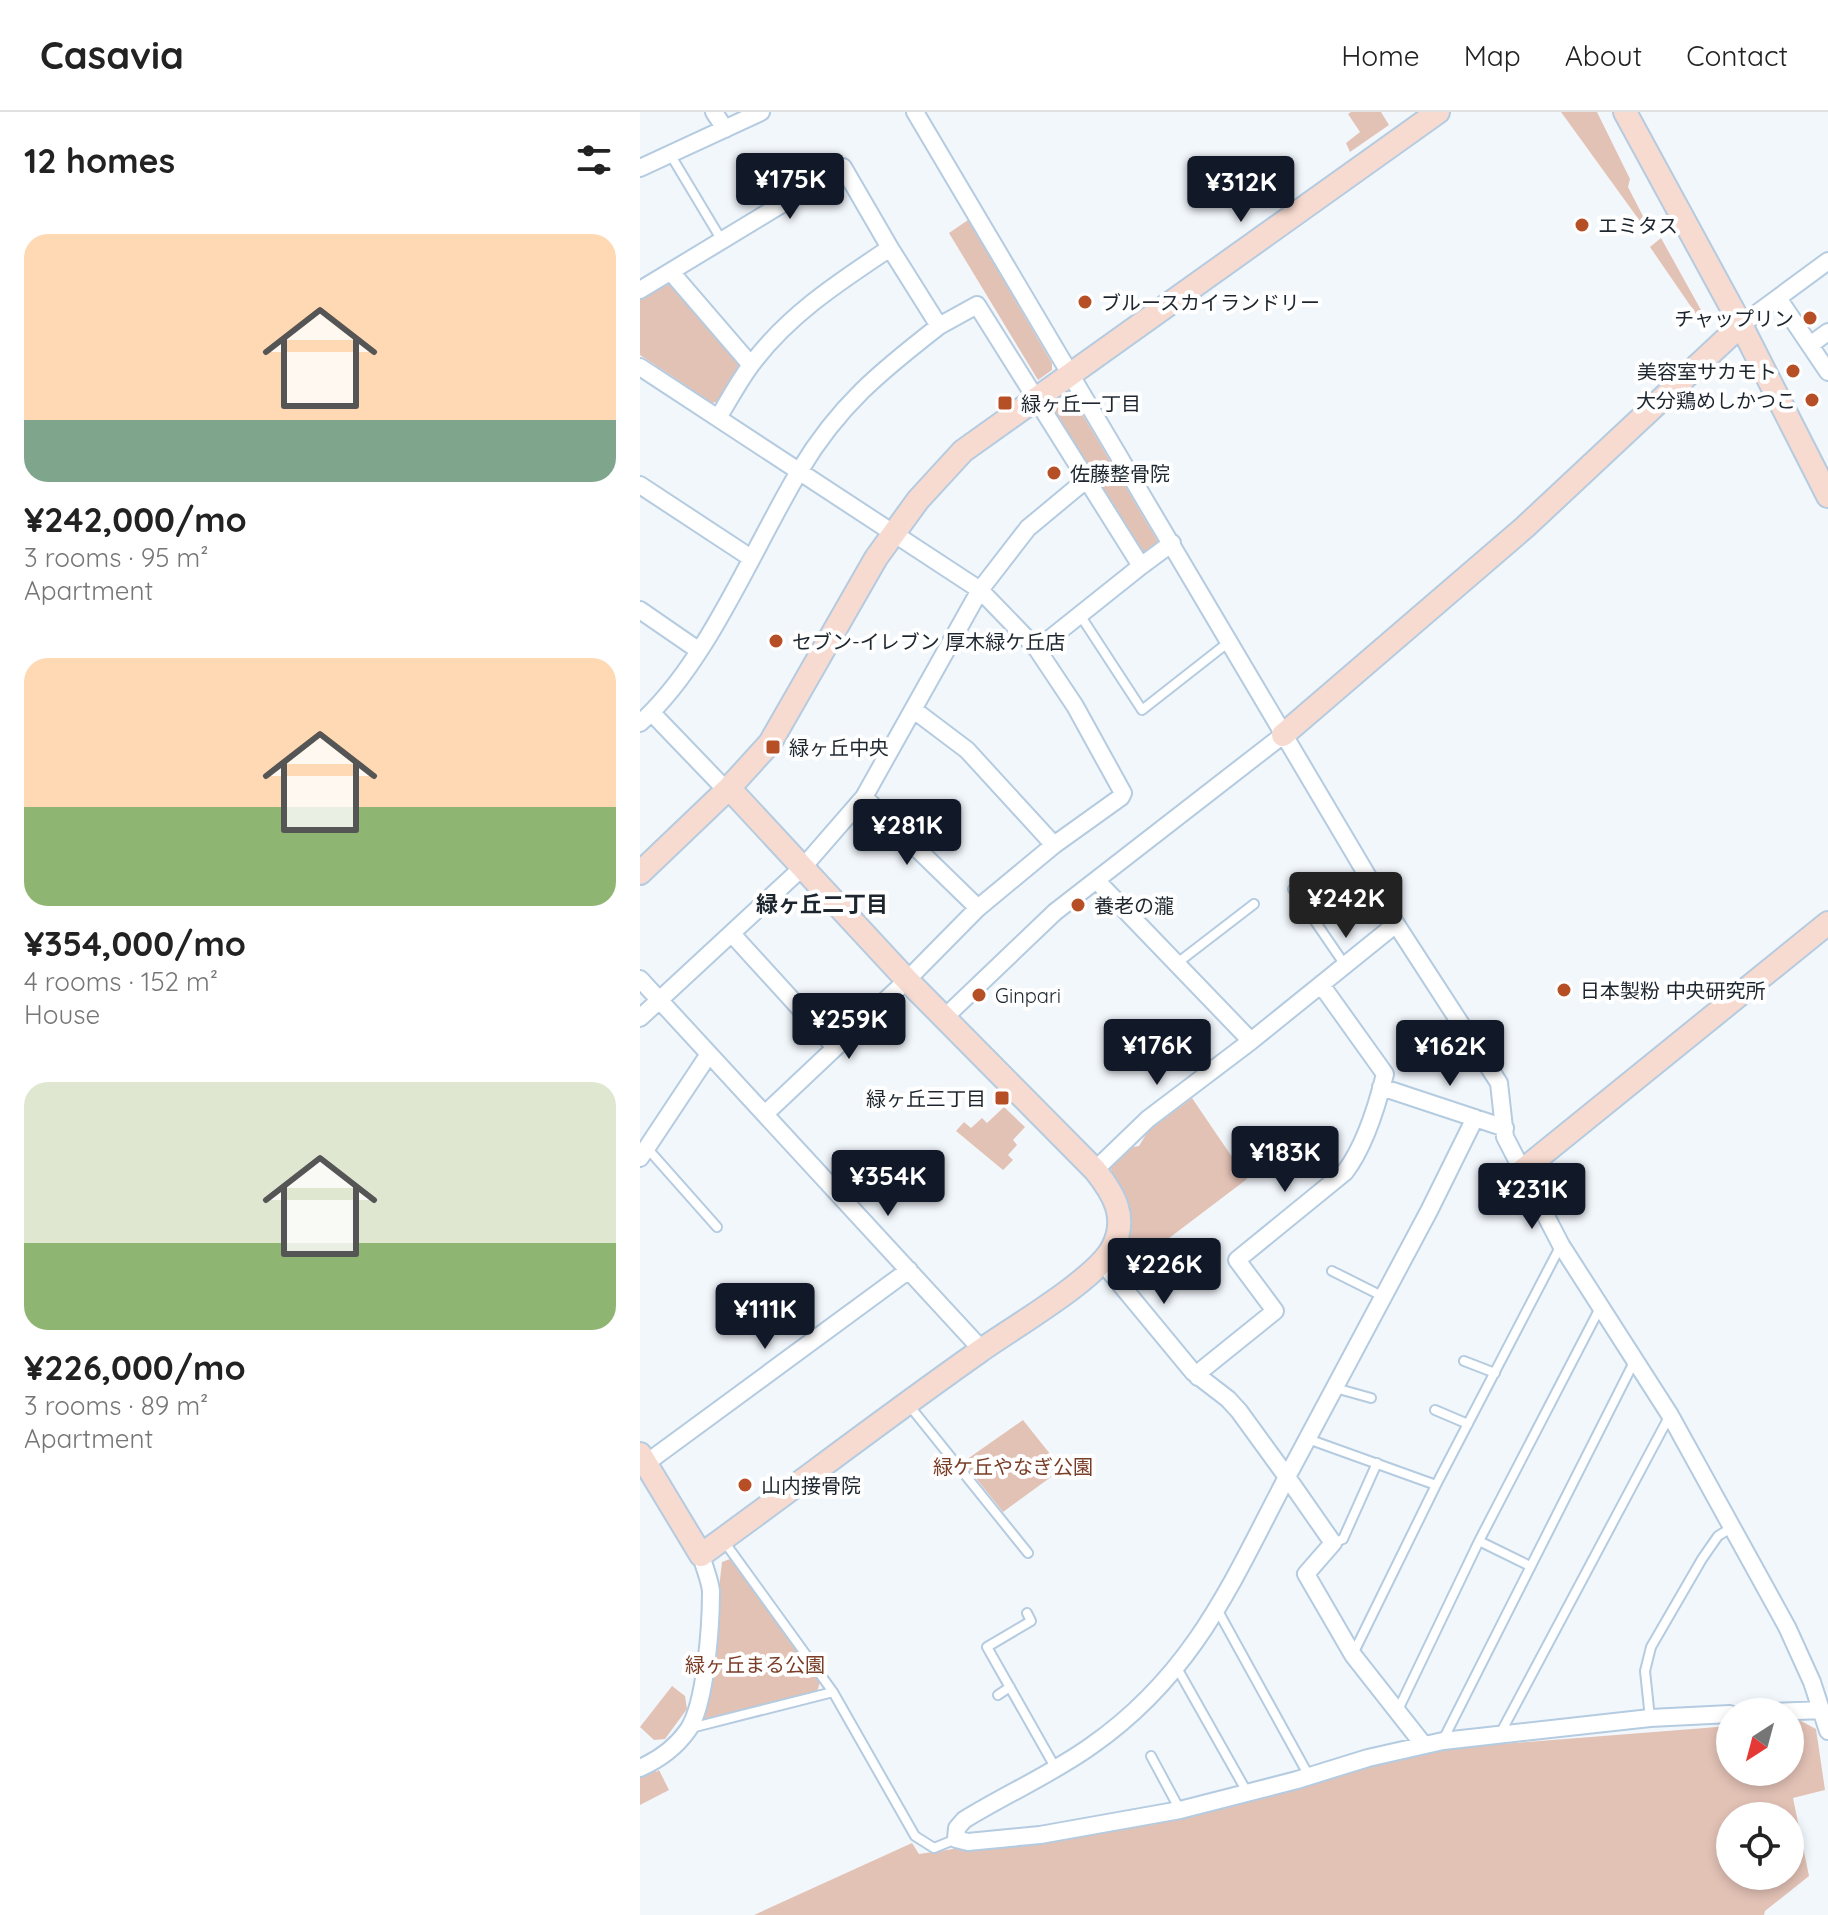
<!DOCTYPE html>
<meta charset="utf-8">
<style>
:root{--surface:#fff;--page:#f2f2f2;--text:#222;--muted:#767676;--line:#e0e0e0;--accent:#111827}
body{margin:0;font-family:Quicksand,"Noto Sans JP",sans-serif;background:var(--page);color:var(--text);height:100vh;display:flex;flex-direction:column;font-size:30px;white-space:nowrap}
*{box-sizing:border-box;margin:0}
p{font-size:26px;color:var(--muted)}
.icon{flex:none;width:44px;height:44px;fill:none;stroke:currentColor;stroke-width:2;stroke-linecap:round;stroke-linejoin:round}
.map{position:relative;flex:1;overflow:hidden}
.drawer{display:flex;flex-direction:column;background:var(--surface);width:640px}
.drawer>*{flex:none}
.needle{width:52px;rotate:216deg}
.tools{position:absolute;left:1076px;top:1586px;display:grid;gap:16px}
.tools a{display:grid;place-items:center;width:88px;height:88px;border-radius:50%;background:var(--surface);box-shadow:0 4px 12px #0003;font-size:40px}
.price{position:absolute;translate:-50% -68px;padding:0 18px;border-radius:8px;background:var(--accent);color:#fff;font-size:26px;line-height:52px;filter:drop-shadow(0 2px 4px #0008)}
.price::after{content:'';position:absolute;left:50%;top:48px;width:24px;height:18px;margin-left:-12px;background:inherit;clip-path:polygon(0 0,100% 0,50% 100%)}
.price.active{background:#222;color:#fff}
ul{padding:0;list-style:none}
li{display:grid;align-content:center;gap:16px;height:424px;padding:0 24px}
li span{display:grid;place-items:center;height:248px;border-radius:24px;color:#555}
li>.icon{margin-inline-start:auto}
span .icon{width:144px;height:144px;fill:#fffc;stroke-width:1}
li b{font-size:34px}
h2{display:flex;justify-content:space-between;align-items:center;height:96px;padding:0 24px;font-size:34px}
header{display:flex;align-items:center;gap:48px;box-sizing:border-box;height:112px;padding:0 40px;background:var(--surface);border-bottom:2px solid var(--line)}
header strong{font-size:38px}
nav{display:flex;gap:44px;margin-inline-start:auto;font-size:28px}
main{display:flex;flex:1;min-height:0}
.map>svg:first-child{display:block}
.green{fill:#e3c2b6;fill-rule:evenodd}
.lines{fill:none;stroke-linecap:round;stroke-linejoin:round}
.lane-casing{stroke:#b4cbe0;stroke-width:12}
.street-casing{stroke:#b4cbe0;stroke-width:20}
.secondary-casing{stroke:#b4cbe0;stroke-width:26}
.lane{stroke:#fff;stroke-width:8}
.street{stroke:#fff;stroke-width:16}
.secondary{stroke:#f8dbd0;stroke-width:22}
.poi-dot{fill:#b64f26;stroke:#fff;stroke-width:3}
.labels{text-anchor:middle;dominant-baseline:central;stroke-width:8;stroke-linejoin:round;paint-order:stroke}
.poi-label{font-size:20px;fill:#1d262e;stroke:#fff;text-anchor:start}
.park-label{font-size:20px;fill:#7a3d26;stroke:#fff}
.neighbourhood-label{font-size:22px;font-weight:bold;fill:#1d262e;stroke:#fff}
</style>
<header>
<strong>Casavia</strong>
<nav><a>Home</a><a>Map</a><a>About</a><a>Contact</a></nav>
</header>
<main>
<section class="drawer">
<h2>12 homes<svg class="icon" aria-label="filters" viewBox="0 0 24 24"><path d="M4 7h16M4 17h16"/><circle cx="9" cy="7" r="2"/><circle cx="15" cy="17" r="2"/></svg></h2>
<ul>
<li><span style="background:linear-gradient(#ffd9b3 75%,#7fa58c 0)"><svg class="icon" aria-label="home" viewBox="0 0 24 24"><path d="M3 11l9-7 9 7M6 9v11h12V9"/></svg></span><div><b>¥242,000/mo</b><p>3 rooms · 95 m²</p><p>Apartment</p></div></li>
<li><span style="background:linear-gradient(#ffd9b3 60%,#8fb573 0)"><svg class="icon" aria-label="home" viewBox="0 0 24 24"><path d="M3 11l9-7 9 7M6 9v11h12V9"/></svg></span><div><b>¥354,000/mo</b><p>4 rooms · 152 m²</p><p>House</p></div></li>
<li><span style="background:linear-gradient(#dfe7d0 65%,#8fb573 0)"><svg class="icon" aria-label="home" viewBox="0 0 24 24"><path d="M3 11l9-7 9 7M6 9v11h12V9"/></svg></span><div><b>¥226,000/mo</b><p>3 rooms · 89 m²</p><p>Apartment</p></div></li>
</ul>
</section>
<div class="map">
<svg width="1188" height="1803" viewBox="0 0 1188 1803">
<rect width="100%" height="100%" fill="#f2f7fc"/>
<path class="green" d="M711,0H741L749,13L710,40L706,31L720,20L708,2Z
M921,0H957L990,67L988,75L1006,110L1002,112Z
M328,108L412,251V258L398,268L309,121Z
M1021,126L1066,207L1063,209L1056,202L1010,135Z
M26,165L99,249V259L81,289L72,291L0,243V181Z
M431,283L520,433L507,445L500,444L413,295Z
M552,986L607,1067L483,1161L477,1149C491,1125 494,1104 482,1078C478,1069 471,1065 471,1055L493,1035L499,1034L508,1019Z
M364,995L385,1015L373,1028L377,1033L368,1043L373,1048L363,1058L316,1019L324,1010L331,1016L342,1006L347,1011Z
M383,1308L422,1357L363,1400L323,1350Z
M90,1447L180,1570L177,1580L58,1612L69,1564L82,1450Z
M32,1574L45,1584L47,1597L25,1627L14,1628L0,1615Z
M1161,1609L1176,1617L1185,1678L1153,1686L1169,1764L1125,1799L1124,1803H114L272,1731L279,1742L538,1704L785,1638L1090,1614V1660H1150V1610ZM1090,1704H1150V1764H1090Z
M14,1656L16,1660L19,1658L29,1678L0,1693V1664Z"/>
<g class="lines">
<g class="lane-casing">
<path id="lane" d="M30,42L81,127
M440,503L502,598L590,529
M653,777L705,853
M536,852L614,792
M7,1036L77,1115
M692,1159L744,1185
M824,1249L855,1261
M695,1276L731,1286
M268,1292L388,1441
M795,1298L828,1312
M668,1327L796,1373
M83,1428L193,1580L275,1724L294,1736L316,1727
M839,1429L890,1454
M693,1431L703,1427L737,1351
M578,1499L669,1664
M387,1501L391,1509L347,1535L415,1655
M713,1542L796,1373L921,1133
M537,1556L607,1680
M358,1583L370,1575
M757,1600L839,1429L961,1194
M1010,1606L1005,1559L1011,1535L1062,1447L1078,1424L1091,1416
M51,1616L193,1580
M860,1622L1030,1303
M803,1628L994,1250
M511,1644L540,1698"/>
</g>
<g class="street-casing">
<path id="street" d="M74,0L85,17
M275,0L756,812L859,971L865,1025L921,1133L1030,1303L1147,1515L1172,1570L1188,1619
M0,56L121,0
M31,160L111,253
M0,178L203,55L250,136
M1138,186L1188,260
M1101,213L1188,149
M299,214L337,193L501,454L397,537
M1170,233L1188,220
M0,255L340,478L397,537L435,594L483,681L481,685L414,733L338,796L267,868L125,1002
M0,373L111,446
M501,454L532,431
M0,498L58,538
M274,598L327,638L414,733
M12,601L86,678
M0,611C67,552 113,436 160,358C199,293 240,260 299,214L250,136C199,170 148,203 111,253C99,269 89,288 78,306
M224,685L338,796
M457,769L611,929
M92,822L195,935
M0,867L342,1238
M0,906L164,754L224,685L340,478L388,416L447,367
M304,906L415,800L643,623
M741,975L865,1016
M0,1046L69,942
M455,1058L508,1007L611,929L756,812
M462,1150L553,1260L588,1287L599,1299L647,1365C591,1472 554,1562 451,1634C412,1662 366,1682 324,1708L317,1716L316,1727L328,1730L400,1723L540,1698L657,1668L728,1646L803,1629L1010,1606L1090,1602
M558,1265L563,1257L635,1199L597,1148L705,1060C725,1034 737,994 745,962L682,874
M5,1352L269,1158
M1131,1600L1182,1598
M783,1632L713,1543L666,1462L693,1431L647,1365L789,1099L835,1006
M0,1656C18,1648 36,1635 48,1618C66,1592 71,1512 71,1479C70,1468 64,1455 61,1443"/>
</g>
<g class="secondary-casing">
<path id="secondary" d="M985,0L1101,213L1188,384
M643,623L885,415L1101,213
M0,761L89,676L130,631L236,446L278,388L323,339L798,0
M883,1058L1188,811
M0,1342L61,1443C154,1376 246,1305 340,1239C372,1216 457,1167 473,1135C488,1105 474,1082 455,1058L267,868L89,676"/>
</g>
<use href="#lane" class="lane"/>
<use href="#street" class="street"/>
<use href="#secondary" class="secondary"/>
</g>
<g class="poi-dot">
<circle cx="942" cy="113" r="8"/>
<circle cx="445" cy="190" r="8"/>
<circle cx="1170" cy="206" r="8"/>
<circle cx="1153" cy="259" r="8"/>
<circle cx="1172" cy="288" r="8"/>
<rect x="357" y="283" width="16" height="16" rx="4"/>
<circle cx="414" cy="361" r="8"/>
<circle cx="136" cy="529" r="8"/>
<rect x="125" y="627" width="16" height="16" rx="4"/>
<circle cx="438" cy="793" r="8"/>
<circle cx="924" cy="878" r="8"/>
<circle cx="339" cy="883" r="8"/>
<rect x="354" y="978" width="16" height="16" rx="4"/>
<circle cx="105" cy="1373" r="8"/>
</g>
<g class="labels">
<g class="poi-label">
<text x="958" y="113">エミタス</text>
<text x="461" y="190">ブルースカイランドリー</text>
<text x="1154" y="206" text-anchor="end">チャップリン</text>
<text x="1137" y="259" text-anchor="end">美容室サカモト</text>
<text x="1156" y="288" text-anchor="end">大分鶏めしかつこ</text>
<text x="381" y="291">緑ヶ丘一丁目</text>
<text x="430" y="361">佐藤整骨院</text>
<text x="152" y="529">セブン-イレブン 厚木緑ケ丘店</text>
<text x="149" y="635">緑ヶ丘中央</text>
<text x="454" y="793">養老の瀧</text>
<text x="940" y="878">日本製粉 中央研究所</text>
<text x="355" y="883">Ginpari</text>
<text x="346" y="986" text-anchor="end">緑ヶ丘三丁目</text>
<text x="121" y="1373">山内接骨院</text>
</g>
<g class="park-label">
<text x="373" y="1354">緑ケ丘やなぎ公園</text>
<text x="115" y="1552">緑ヶ丘まる公園</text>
</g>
<g class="neighbourhood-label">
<text x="182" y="792">緑ヶ丘二丁目</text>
</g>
</g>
</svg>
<div class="tools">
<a><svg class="needle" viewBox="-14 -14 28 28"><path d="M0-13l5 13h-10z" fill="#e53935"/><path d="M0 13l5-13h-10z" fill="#767676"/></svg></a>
<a><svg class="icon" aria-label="locate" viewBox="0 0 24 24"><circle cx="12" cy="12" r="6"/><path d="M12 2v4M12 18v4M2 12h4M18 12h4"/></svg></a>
</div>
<b class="price" style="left:150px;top:109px">¥175K</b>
<b class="price" style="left:601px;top:112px">¥312K</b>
<b class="price" style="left:267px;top:755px">¥281K</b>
<b class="price active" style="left:706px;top:828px">¥242K</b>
<b class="price" style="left:209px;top:949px">¥259K</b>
<b class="price" style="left:517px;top:975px">¥176K</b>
<b class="price" style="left:810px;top:976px">¥162K</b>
<b class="price" style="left:645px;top:1082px">¥183K</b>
<b class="price" style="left:248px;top:1106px">¥354K</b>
<b class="price" style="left:892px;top:1119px">¥231K</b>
<b class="price" style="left:524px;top:1194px">¥226K</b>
<b class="price" style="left:125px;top:1239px">¥111K</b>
</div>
</main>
